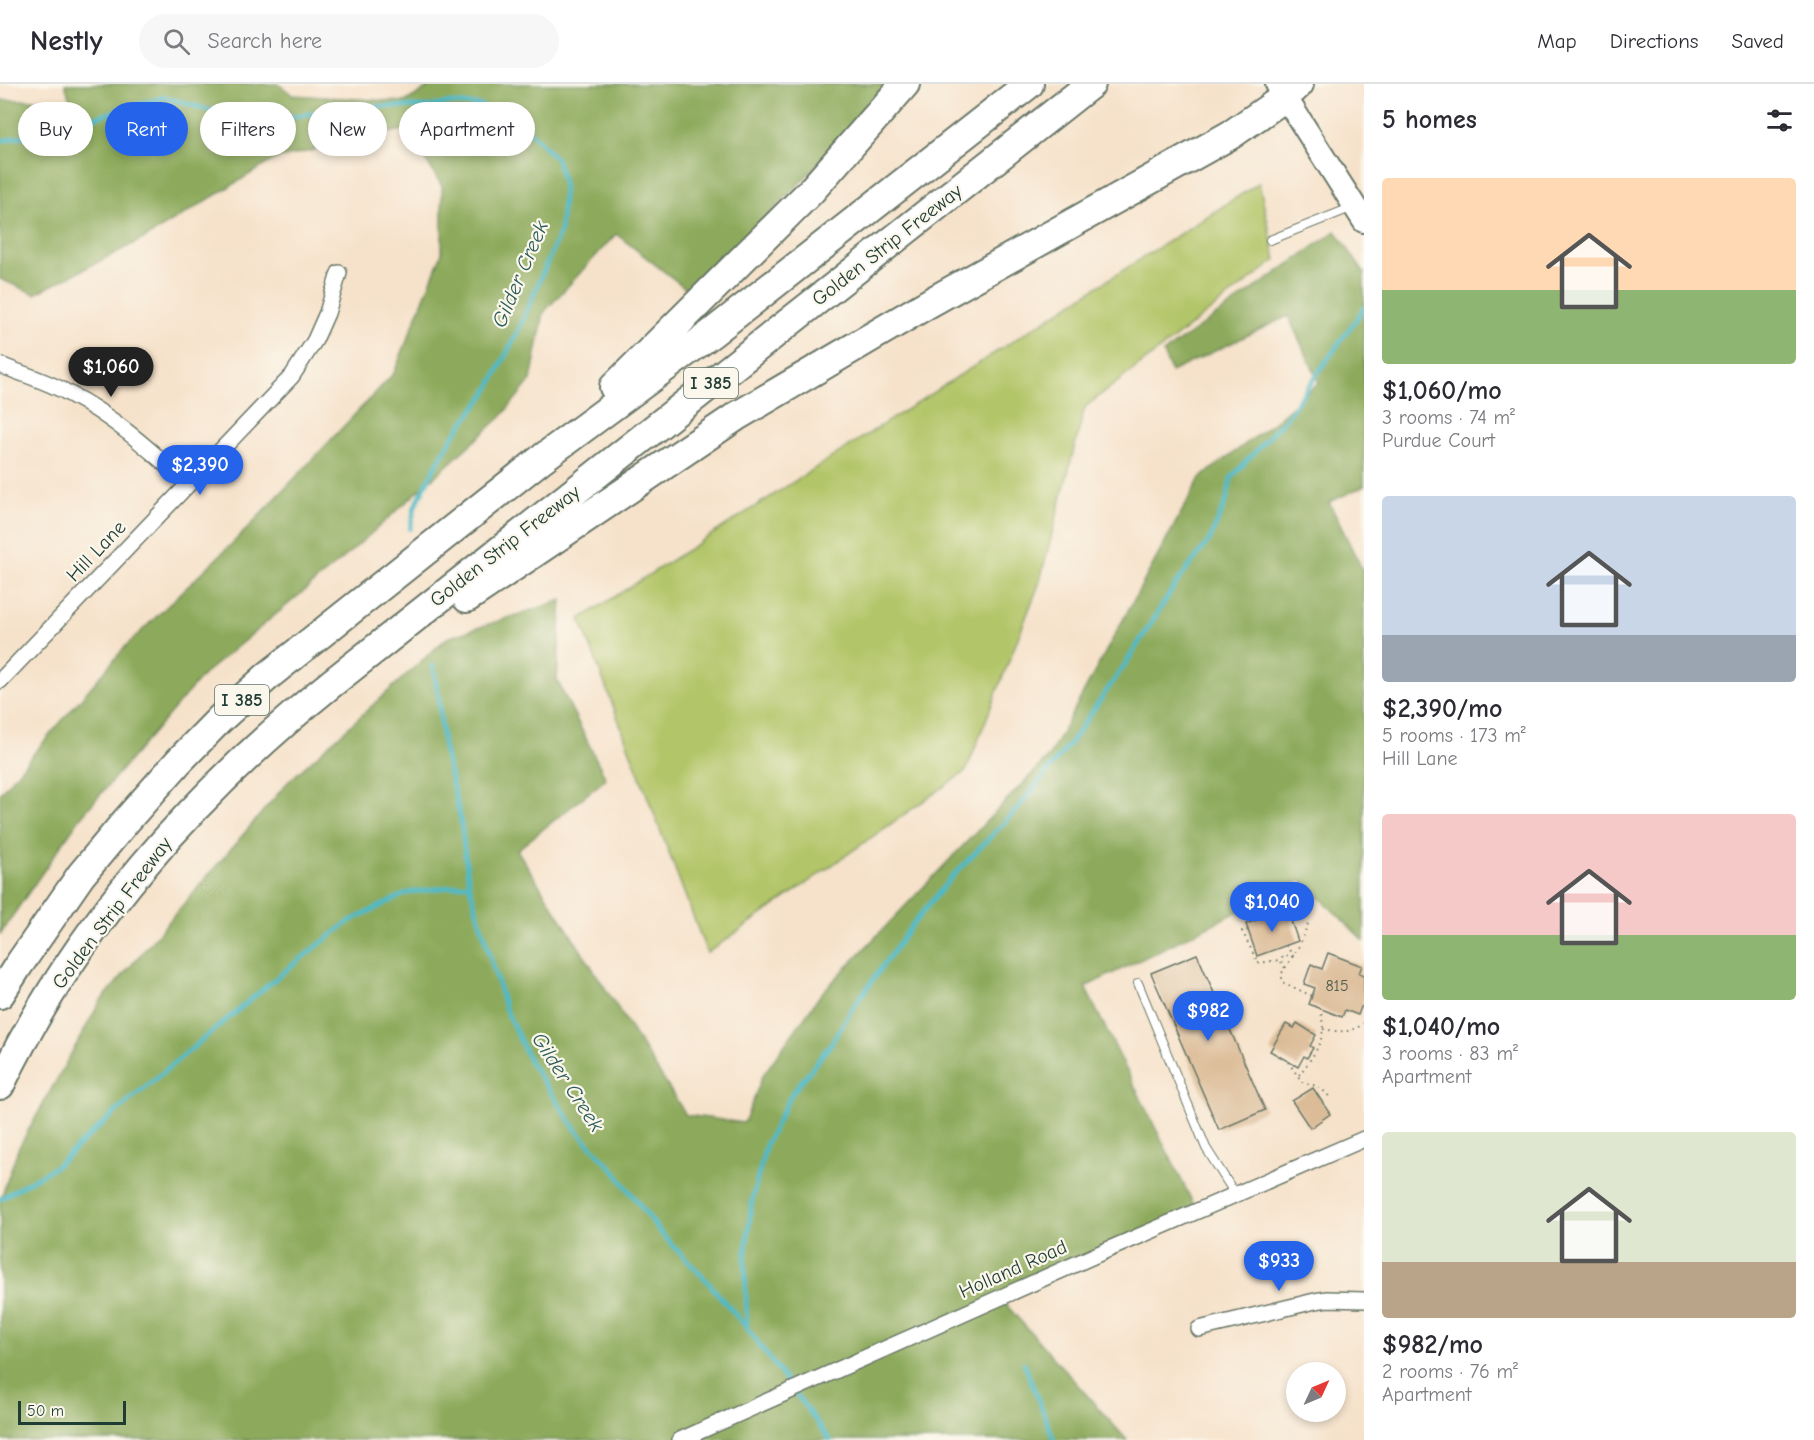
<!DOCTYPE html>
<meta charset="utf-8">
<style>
:root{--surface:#fff;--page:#f7f7f7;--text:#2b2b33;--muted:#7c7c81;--line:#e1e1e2;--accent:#2563eb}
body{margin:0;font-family:"Comic Neue",sans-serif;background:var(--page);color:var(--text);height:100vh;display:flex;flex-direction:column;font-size:22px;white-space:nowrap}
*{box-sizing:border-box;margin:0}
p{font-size:20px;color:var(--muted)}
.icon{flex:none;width:33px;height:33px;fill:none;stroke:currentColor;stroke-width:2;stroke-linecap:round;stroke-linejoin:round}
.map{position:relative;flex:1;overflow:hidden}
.drawer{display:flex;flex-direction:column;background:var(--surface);width:450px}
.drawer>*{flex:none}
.top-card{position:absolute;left:18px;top:18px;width:570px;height:54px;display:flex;gap:12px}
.needle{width:39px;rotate:46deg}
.buttons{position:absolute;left:1286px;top:1278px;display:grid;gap:12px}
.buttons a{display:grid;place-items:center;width:60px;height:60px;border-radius:50%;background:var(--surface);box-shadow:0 3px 9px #0003;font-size:30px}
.scale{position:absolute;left:18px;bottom:15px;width:108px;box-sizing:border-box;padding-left:6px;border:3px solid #1f3d34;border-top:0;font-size:16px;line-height:21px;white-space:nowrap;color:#1f3d34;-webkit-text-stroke:4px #fbf7ec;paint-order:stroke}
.price{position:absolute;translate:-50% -51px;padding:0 14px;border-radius:21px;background:var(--accent);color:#fff;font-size:20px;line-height:39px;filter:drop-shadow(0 2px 3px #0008)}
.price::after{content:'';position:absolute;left:50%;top:36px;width:18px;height:14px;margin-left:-9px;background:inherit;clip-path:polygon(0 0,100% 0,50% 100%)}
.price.selected{background:#222;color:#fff}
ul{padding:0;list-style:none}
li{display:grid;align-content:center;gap:12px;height:318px;padding:0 18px}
li span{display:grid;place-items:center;height:186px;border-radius:6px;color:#555}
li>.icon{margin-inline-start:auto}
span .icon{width:108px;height:108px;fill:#fffc;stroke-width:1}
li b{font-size:26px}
h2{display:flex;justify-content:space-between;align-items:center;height:72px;padding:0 18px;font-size:26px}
.chip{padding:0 21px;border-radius:27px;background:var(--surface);box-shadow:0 3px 9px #0003;font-size:21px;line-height:54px}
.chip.selected{background:var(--accent);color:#fff}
header{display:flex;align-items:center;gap:36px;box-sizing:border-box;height:84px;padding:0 30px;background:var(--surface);border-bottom:2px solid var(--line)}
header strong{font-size:28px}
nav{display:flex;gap:33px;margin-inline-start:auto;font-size:21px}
.search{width:420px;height:54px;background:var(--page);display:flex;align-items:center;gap:15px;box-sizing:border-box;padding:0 21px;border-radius:33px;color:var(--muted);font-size:22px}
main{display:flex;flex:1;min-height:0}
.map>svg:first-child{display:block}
.green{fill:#b2c568;stroke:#68814e;stroke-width:1.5}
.forest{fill:#8daa5c;stroke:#567448;stroke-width:1.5}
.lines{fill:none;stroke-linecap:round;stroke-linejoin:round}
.stream{stroke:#4dbac7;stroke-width:4.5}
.building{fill:#dcbc97}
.service-casing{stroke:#6a7768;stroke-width:10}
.minor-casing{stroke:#6a7768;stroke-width:18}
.secondary-casing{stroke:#6a7768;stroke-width:26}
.motorway-casing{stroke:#6a7768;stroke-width:32}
.path{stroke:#6a7768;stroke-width:2;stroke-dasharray:1.5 4.5;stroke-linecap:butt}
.service{stroke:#fff;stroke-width:8}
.minor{stroke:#fff;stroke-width:15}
.secondary{stroke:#fff;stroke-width:22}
.motorway{stroke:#fff;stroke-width:28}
.labels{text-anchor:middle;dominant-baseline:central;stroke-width:4.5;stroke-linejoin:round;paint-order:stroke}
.number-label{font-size:16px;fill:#4e5d4d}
.shield{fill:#fbf7ec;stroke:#61756b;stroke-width:1.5}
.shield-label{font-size:18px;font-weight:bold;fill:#1f3d34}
.street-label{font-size:20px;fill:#1f3d34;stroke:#fbf7ec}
.water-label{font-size:21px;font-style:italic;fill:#2a5c59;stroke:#fbf7ec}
</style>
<header>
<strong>Nestly</strong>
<div class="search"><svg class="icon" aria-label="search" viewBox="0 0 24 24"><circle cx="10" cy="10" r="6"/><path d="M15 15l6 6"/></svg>Search here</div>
<nav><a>Map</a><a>Directions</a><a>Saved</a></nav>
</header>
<main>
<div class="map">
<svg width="1364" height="1356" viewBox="0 0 1364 1356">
<rect width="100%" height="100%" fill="#fbf7ec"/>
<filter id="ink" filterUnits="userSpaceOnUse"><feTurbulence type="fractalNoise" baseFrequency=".0167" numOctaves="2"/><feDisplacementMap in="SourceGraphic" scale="12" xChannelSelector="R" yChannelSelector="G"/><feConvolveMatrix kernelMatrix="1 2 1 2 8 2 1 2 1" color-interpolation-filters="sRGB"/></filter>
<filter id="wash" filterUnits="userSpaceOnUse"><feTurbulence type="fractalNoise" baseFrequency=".008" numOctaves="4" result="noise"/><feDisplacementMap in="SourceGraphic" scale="24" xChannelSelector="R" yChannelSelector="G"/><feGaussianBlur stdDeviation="1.35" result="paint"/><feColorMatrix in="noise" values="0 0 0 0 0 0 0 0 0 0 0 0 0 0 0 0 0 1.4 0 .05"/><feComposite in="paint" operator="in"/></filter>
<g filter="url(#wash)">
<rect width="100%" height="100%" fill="#f6e2ca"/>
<path class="green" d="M1259,99L1276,176L1085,323L1039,500L966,687L707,869L580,535Z"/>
<path class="forest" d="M65,0H278L293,11L405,18L434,0H891L866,30L693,210L616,150L544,228L531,296L501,333L346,472L203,591L80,734L0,850V709L126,562L244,448L394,289L442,169V102L407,45L275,75L145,154L35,210L0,195V16H70Z
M1336,147L1364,189V402L1329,418L1364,489V857L1302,796L1085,903L1199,1131L1000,1214L1127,1356H0V1117L18,1065L100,918L288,698L447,554L562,516L557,596L606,695L517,766L686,1031L744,1039L763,991L821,910L1049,672L1200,394L1272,340L1319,298L1288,232L1171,288L1163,269Z"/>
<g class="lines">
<path class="stream" d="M0,57L52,46L164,13L208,26L267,37L355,22L427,23L447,19L480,21L524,41L557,76L564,103L560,148L519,245L487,308L454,351L434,385L415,422L410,445
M433,582L439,615L443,661L460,732L469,800L505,924L531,980L577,1047L612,1084L661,1149L705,1195L747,1244L830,1356
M0,1115L56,1082L119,1025L291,882L350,837L407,809L469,800
M747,1244L745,1175L752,1117L766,1060L792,1009L830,961L854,922L912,841L950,795L1017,725L1071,658L1128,576L1175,501L1210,455L1227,415L1231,394L1286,334L1364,224
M1024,1279L1054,1356"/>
</g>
<g id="blocks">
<path class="building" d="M1287,825L1298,857L1257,872L1246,840Z
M1328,869L1362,882L1359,889L1364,891V923H1361L1358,931L1345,926L1342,933L1309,920L1315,904L1304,900L1311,880L1322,885Z
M1197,870L1265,1026L1219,1046L1151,889Z
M1297,939L1316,951L1310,962L1313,964L1307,974L1304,972L1298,983L1270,967L1286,940L1294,944Z
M1313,1004L1330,1030L1310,1044L1292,1017Z"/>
</g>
</g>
<g filter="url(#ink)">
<use href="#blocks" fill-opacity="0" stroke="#6a7768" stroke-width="1.5"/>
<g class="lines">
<g class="service-casing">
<path id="service" d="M1270,156L1353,123
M1138,899L1206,1064L1235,1110"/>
</g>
<g class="minor-casing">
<path id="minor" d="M0,281C22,290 47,297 68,309C114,333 150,366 188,400
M0,597L292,292L315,256L327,229L339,189
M1199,1245L1315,1217L1327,1215L1364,1216
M680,1356L1107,1166L1364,1055"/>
</g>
<g class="secondary-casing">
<path id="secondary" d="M1277,0L1364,137"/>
</g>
<g class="motorway-casing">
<path id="motorway" d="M614,303L810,108L905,0
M467,514L737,332L931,218L1232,50L1285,13L1299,0
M0,910L18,882L81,791L126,737L179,677L220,635L269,591L540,376L712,249L1029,0
M0,1001C76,843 196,708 332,599L1091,0"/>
</g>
<path class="path" d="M1308,840L1299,862L1282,889V898L1312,912
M1248,846L1242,847L1258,879L1280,876
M1285,884L1280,876L1285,871L1293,872L1286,861
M1323,945C1339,948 1350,950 1364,939
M1288,978L1303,999C1315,1000 1324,1005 1331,1015
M1299,991C1309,978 1322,962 1323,944C1323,938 1321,931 1321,925"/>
<use href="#service" class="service"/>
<use href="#minor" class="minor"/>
<use href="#secondary" class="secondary"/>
<use href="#motorway" class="motorway"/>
</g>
</g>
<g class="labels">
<g class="number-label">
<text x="1337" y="902">815</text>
</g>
<g class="shield">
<rect x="684" y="284" width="54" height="30" rx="4.5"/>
<rect x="215" y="601" width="54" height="30" rx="4.5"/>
</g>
<g class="shield-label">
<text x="711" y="299">I 385</text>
<text x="242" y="616">I 385</text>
</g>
<g class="street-label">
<text transform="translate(887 161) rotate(-38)">Golden Strip Freeway</text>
<text transform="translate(505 462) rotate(-38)">Golden Strip Freeway</text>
<text transform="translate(96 467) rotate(-46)">Hill Lane</text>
<text transform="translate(112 829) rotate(-53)">Golden Strip Freeway</text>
<text transform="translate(1013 1185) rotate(-24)">Holland Road</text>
</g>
<g class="water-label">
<text transform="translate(520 190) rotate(-67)">Gilder Creek</text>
<text transform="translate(568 998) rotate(57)">Gilder Creek</text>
</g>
</g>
</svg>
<div class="buttons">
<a><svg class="needle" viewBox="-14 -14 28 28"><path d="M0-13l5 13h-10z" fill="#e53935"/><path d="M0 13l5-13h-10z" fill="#7c7c81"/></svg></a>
</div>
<div class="scale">50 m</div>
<b class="price selected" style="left:111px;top:314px">$1,060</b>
<b class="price" style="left:200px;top:412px">$2,390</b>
<b class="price" style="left:1272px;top:849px">$1,040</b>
<b class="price" style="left:1208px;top:958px">$982</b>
<b class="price" style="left:1279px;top:1208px">$933</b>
<div class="top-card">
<a class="chip">Buy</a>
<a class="chip selected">Rent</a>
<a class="chip">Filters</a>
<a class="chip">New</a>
<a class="chip">Apartment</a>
</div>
</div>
<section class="drawer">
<h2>5 homes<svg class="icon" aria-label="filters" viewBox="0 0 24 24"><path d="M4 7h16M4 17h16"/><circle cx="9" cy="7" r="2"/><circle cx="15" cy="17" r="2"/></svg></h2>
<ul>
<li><span style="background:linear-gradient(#ffd9b3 60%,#8fb573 0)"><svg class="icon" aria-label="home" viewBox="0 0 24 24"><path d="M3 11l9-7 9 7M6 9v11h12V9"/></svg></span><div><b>$1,060/mo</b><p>3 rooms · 74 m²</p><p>Purdue Court</p></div></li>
<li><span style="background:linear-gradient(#c9d6e8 75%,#9aa5b1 0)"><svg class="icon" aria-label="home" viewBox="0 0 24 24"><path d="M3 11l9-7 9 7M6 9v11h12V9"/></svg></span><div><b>$2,390/mo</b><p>5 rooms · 173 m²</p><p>Hill Lane</p></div></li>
<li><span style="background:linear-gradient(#f6c9c9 65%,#8fb573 0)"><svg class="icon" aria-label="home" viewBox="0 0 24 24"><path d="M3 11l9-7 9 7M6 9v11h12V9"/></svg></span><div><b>$1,040/mo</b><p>3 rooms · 83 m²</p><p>Apartment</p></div></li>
<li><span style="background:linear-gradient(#dfe7d0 70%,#b9a48a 0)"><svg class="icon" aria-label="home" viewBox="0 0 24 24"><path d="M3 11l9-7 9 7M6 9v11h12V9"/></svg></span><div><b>$982/mo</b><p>2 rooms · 76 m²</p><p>Apartment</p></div></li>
</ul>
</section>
</main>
